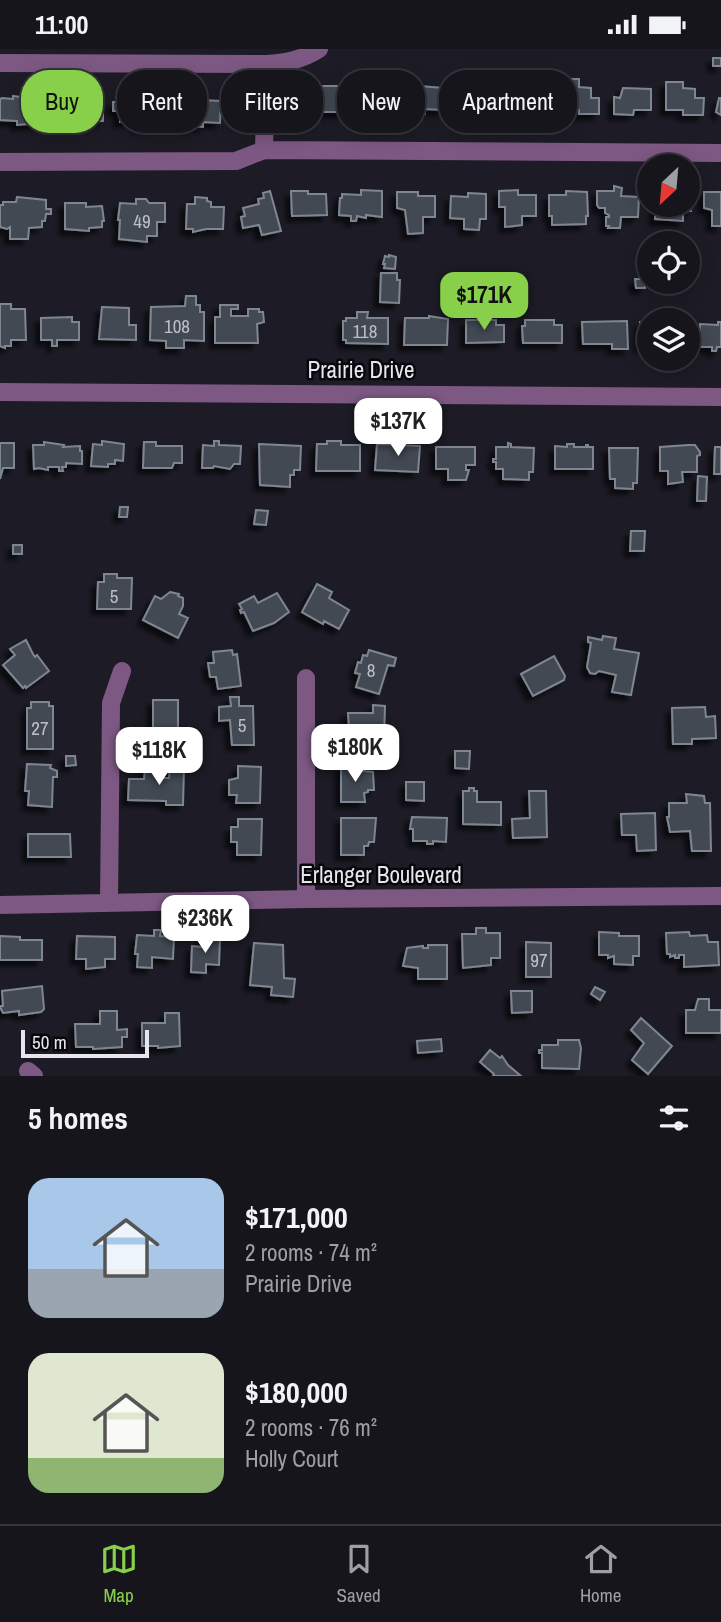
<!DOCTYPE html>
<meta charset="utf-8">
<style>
:root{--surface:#16151c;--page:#232229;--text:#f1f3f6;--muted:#9e9fa3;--line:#35343b;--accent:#88cf4a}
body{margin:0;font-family:"Archivo Narrow",sans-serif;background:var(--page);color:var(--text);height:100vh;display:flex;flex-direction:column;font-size:26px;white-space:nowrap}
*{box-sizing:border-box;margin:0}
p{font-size:23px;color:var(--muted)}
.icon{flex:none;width:38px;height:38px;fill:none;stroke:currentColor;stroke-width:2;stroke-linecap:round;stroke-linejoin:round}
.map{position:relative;height:1027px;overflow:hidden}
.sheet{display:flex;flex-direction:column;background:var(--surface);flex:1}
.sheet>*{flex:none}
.banner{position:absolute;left:21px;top:21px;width:679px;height:63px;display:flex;gap:14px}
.needle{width:46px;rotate:206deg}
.fabs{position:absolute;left:637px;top:105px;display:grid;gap:14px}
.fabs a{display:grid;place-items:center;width:63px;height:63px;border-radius:50%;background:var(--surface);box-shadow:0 4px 18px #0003,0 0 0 2px var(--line);font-size:35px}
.scale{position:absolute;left:21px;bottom:18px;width:128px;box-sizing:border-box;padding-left:7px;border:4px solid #e7e6ed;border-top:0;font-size:19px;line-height:24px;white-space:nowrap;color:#e7e6ed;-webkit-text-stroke:5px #07070b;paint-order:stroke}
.price{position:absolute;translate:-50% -60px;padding:0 16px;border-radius:14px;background:#fff;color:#222;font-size:23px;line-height:46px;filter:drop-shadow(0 2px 4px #0008)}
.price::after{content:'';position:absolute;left:50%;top:42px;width:21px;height:16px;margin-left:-10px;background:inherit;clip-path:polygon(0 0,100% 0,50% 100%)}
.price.on{background:var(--accent);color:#111}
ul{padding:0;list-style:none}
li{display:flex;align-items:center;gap:21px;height:175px;padding:0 28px}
li span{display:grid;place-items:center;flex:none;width:196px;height:140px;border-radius:21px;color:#555}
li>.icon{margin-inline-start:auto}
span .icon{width:84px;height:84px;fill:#fffc;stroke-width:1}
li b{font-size:30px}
h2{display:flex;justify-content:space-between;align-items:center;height:84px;padding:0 28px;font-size:30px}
.chip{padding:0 24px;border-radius:28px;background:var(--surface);box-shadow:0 4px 18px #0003,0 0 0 2px var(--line);font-size:24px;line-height:63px}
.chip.on{background:var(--accent);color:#111}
.status{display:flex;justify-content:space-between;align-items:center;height:49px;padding:0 35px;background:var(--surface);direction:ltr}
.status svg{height:19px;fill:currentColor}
.dock{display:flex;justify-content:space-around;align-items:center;height:98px;border-top:2px solid var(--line);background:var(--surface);font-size:19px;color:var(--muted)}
.dock a{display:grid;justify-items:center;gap:4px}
.dock .on{color:var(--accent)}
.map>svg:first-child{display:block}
.building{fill:#424853;stroke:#7e8692;stroke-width:2;filter:url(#shadow)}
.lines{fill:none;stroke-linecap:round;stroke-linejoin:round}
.minor{stroke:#7d5883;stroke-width:18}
.tertiary{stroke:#7d5883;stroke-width:18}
.labels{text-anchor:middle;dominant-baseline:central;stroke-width:5;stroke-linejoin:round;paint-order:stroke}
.number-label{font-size:19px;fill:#bebec6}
.street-label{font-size:23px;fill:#e7e6ed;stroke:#07070b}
</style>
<div class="status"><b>11:00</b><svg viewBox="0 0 49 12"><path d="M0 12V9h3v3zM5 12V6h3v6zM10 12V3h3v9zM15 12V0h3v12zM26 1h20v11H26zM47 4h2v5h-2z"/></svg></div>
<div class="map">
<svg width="721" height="1027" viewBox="0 0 721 1027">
<defs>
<filter id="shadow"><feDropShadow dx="-5.5" dy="5.5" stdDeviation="2" flood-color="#0009"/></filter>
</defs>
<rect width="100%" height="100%" fill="#1d1c26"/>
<path class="building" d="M713,9H721V17H713Z
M465,26H476V38H487V49H495V64H473V60H456V39H465Z
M563,30H579V38L591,39V49H599V65H579V61H561Z
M666,33H683V39L695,40V49H704L703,66H683V61H666Z
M369,36L393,38V64L354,61L355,39H369Z
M406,36L444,39L443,61L425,60V65L405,64Z
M308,37H344L342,63H322V59H307Z
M518,38L548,40L547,61H529V66L509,65L510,48L518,46Z
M623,39L651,40V61H634L633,66L614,65V48L620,49Z
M155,46H159L158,51H164V64H158V67L164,65V73H157L158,77L137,79L139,72L120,73V62H113V53H122V49L140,47V50L150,49Z
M13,47L29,49V57H37L36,63H39V74L17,76V72L0,71V50L2,49L13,50Z
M719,49H721V66L716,63Z
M74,50H103V72H85L86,76H66V59H73L74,62Z
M183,50L221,52L220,74L203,73V78L192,77L191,80H188L189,77H182L183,72H176L177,61L181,58Z
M614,137L622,139L621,147L639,148L638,168H621L620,179H608L609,177H606V168H609V166L605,164V159H599L597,156V142H614Z
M361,141L382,142V168L366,166V169L357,167L356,172H351V167L339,166L340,149H342V145L361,146Z
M518,141V146H536V167H522V176L505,178V158H499V142Z
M270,142L281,182L262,186L259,176L243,179L241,168L245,167L243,159L259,155L258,150L264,149L263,144Z
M291,142H308V145H326L327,166L292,167Z
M566,142L587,143L588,167H586V175L552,176V167H549V146H566Z
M397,143H418V147H435V168H423V184L408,185L405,161L397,159Z
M704,143H721V177H712V161L704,159Z
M468,144L486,145V170H480L479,181L464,180V170L450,169L451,147L468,148Z
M688,145H691V162H683V172L655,170L656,156H688Z
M17,148L46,151V160H51V165H46L45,172H42V178L29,179L28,190H10V178L7,180L0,178V156H3V153H16Z
M195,148L207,149V152L211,153V158H224L223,180H206L193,183V180H186L187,155H195Z
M136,150H146L149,154H165V173H157V187H147V193L119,190L120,171H118L120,154L136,155Z
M65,154H86V158L102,157L104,172H102V178L89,179V182L65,180Z
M389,206L396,208L395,220L384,219L385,215H383L385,207L389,208Z
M381,224H397V231H400L399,254L380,253Z
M635,230H645V239H636Z
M186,247H196V256H200V263H204V292L184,291V299H166V292L150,291L151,258L185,257Z
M0,255H11V260H25L26,291H11V297H5V299L0,297Z
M220,256H238V260H231V267H248V260H259V263H263L264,273L257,275L258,294H215V268H220Z
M102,258L129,259V276H136V291L99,290Z
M357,263H368L367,269H388V295L346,294V291H343V272H346V269H357Z
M651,266H673V271H651Z
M429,267L448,270L447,296H404L405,269H429Z
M72,268V273H79V291H57V297H52V291H41V269Z
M466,271H496V276H504V293L466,294Z
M525,271H554V276H562V294H523L522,277H525Z
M627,272L628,300H612V295H583L582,273Z
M640,273H649V298H640Z
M718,273H721V298H717L716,302H712V298H699L700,275L718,276Z
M102,392L124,395L123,412L115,411V415H108V418L91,417L93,395L102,396Z
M214,392H219V396L241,397L240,415H234L230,420L214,417L213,419H202L203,396L214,397Z
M327,392H341V396H360V422H316L317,395H327Z
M44,393L64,396L63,398L80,397V402H82V415L66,414V418H62L63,422H59V418H48V421L39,419L34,420L33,396H44Z
M144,393H156V397H182V414H174L172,419H143Z
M0,394H14V419H3L0,430Z
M508,394L511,395V398L534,399L533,423H529V431L503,430V420H496V413H493V410H496V398H508Z
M259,395L301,397L300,421H294V426H290V438L260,436Z
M377,395L420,397L418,423L375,421Z
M567,395H574V398H586V396H588V398H593V420H555V397L567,398Z
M689,396H695L700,403V406L697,407V423H682L683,433L668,435V422H660V398Z
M436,398H475V416H466V421H469L466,431H448V420H436Z
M715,398H721V425H714Z
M609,399H638L637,434H633V440L615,439V430H610Z
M698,427L707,428L706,452H697Z
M120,458H128L127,468H119Z
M256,461L268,462L266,476L254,475Z
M631,482H645L644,502H630Z
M13,496H22V505H13Z
M104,525H117V529H132L131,560H97L98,533H104Z
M317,535L332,543L329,549L349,561L339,580L324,572L323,575L302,563Z
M170,543L179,545L178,547L183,549V557L179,565L188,569L178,589L143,571L155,547L161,550Z
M277,544L289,563L274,574L253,582L244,563L241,564L240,561L242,560L239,555L254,547L258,554Z
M603,587L616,589L614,600L639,604L631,646L612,643L616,626L599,622L595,625L590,624L587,618L591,594L588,593V588L602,591Z
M26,591L33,605L35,608L37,606L49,622L26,639L25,637L23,639L3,616L15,606L10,600Z
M232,601L233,606L237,605L241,637L218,640L216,628H210L208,614H214L213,603Z
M369,601L396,609L394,617L388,616L379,645L356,638L360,625L355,624L358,613L361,614L363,606L367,607Z
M554,607L565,627L564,631L533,647L521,625Z
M230,648H239V657H253L254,696H232L230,671L219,672V658L231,657Z
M153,651H178V689H153Z
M31,653H49V657H53V700H27V659H31Z
M373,656L385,657L384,689H373V695H350L348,664H373Z
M705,658L706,668L715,667L716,689L692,690V695H673L672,659Z
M455,702H470L469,720L455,719Z
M66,707H75L76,716L66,717Z
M27,715L51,716L50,719L57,722V728H53L52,758L28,756L29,742H25Z
M238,717L261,718L260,754H236L237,746H229V731L238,729Z
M341,717H364V722L373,723L374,741H368V743L364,744L365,753H341Z
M170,719H184L183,756H166V752L128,751L129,730H144L145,720H159V729H169Z
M406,733H424V752L406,751Z
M469,739H474V742H477V753H501V776L463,775V742H469Z
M529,742H546L547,788L513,789L512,770L530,769Z
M686,745L704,747L705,754H710L711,802H692L690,782L670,783L667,768H669V754H687Z
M655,764L656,801L637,802L636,786H622L621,765Z
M412,768L447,769L446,793L433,792V795H427V792H413V780H410Z
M341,769H376L374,793H369L368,797H364V806H341Z
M238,770H262L261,806H237V793H231V778H238Z
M28,785H70L71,808H28Z
M476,879H486V884H500V909H491V916L463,919L462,885H476Z
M154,881H161L160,887L174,888L173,910L152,908V919L137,918L138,905H135L137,886L154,887Z
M599,883L619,884V887H639V907H633V916L614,915V907L608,909V906H599Z
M689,883L690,887L707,886L708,893H718L719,916L684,918V906H679V909H675V906L670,908V905H667L666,884Z
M0,887L20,888V891H42V911H0Z
M77,887L115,888V910H105V918L86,920V910H76Z
M202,889L220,890L219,916L206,915V924L191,923L192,897L202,898Z
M526,893L551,894V928H526Z
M254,894L283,896L284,929L295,930L293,948L271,946L272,938L250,936Z
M428,896H447V930H418V919L403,917L407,899L423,897V899H428Z
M42,937L44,960L41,963L19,966V962L3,964L1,960L0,957H3L2,942Z
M595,938L605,943L600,951L591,945Z
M511,942H532V963L512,964Z
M698,950H709V961H721V984H686V961H695Z
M100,962H117V981L127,980V988H122V998L93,1000V998H76L75,975H100Z
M165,964H179L180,997L158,999V997H142V974H165Z
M641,969L672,997L648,1025L632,1011L644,994L631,981Z
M441,990L442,1002L418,1004L417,992Z
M558,991H579L581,999L579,1020L542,1019V1004H539V1001H542V996H558Z
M490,1001L500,1009L502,1007L508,1016L521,1027H493L494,1025L480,1013Z"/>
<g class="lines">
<path class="minor" d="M0,14L266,15C285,14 302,11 319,0
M264,101L266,15
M0,113L236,112L264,101L721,104
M306,629V850
M109,853L111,654L122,622
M0,856L306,850L721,847
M28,1022L34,1027"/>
<path class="tertiary" d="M0,343L721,348"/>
</g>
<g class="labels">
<g class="number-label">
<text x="142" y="172">49</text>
<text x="177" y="277">108</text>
<text x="365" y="282">118</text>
<text x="114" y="547">5</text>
<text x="371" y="621">8</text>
<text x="242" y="676">5</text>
<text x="40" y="679">27</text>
<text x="539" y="911">97</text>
</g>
<g class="street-label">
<text x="361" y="320">Prairie Drive</text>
<text x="381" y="825">Erlanger Boulevard</text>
</g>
</g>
</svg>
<div class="fabs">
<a><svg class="needle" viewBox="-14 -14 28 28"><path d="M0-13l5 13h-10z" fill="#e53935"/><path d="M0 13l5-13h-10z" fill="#9e9fa3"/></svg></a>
<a><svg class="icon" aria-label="locate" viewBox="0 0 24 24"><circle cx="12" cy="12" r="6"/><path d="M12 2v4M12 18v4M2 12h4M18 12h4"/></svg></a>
<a><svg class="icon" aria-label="layers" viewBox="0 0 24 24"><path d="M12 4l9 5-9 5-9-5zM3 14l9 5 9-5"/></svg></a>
</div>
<div class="scale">50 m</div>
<b class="price on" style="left:484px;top:283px">$171K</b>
<b class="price" style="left:398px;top:409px">$137K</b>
<b class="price" style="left:355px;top:735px">$180K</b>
<b class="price" style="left:159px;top:738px">$118K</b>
<b class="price" style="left:205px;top:906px">$236K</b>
<div class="banner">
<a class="chip on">Buy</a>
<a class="chip">Rent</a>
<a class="chip">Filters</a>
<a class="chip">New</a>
<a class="chip">Apartment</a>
</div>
</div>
<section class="sheet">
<h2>5 homes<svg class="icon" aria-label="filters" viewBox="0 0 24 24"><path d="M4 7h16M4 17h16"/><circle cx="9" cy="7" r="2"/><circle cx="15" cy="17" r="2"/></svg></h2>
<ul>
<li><span style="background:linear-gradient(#a9c7e8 65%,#9aa5b1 0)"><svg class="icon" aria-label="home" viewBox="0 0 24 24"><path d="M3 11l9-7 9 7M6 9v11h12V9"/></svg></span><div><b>$171,000</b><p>2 rooms · 74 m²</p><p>Prairie Drive</p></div></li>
<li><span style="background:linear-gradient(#dfe7d0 75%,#8fb573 0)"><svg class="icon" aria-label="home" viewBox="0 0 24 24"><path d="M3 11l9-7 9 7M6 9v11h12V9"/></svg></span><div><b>$180,000</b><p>2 rooms · 76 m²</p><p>Holly Court</p></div></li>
</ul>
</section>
<nav class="dock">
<a class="on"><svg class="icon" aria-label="map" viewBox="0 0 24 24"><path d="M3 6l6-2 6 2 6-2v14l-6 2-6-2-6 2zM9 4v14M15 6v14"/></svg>Map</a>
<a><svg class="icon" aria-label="saved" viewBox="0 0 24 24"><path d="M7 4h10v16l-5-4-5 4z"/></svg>Saved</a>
<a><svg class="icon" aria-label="home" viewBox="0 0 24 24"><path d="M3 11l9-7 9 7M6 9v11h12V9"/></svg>Home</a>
</nav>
